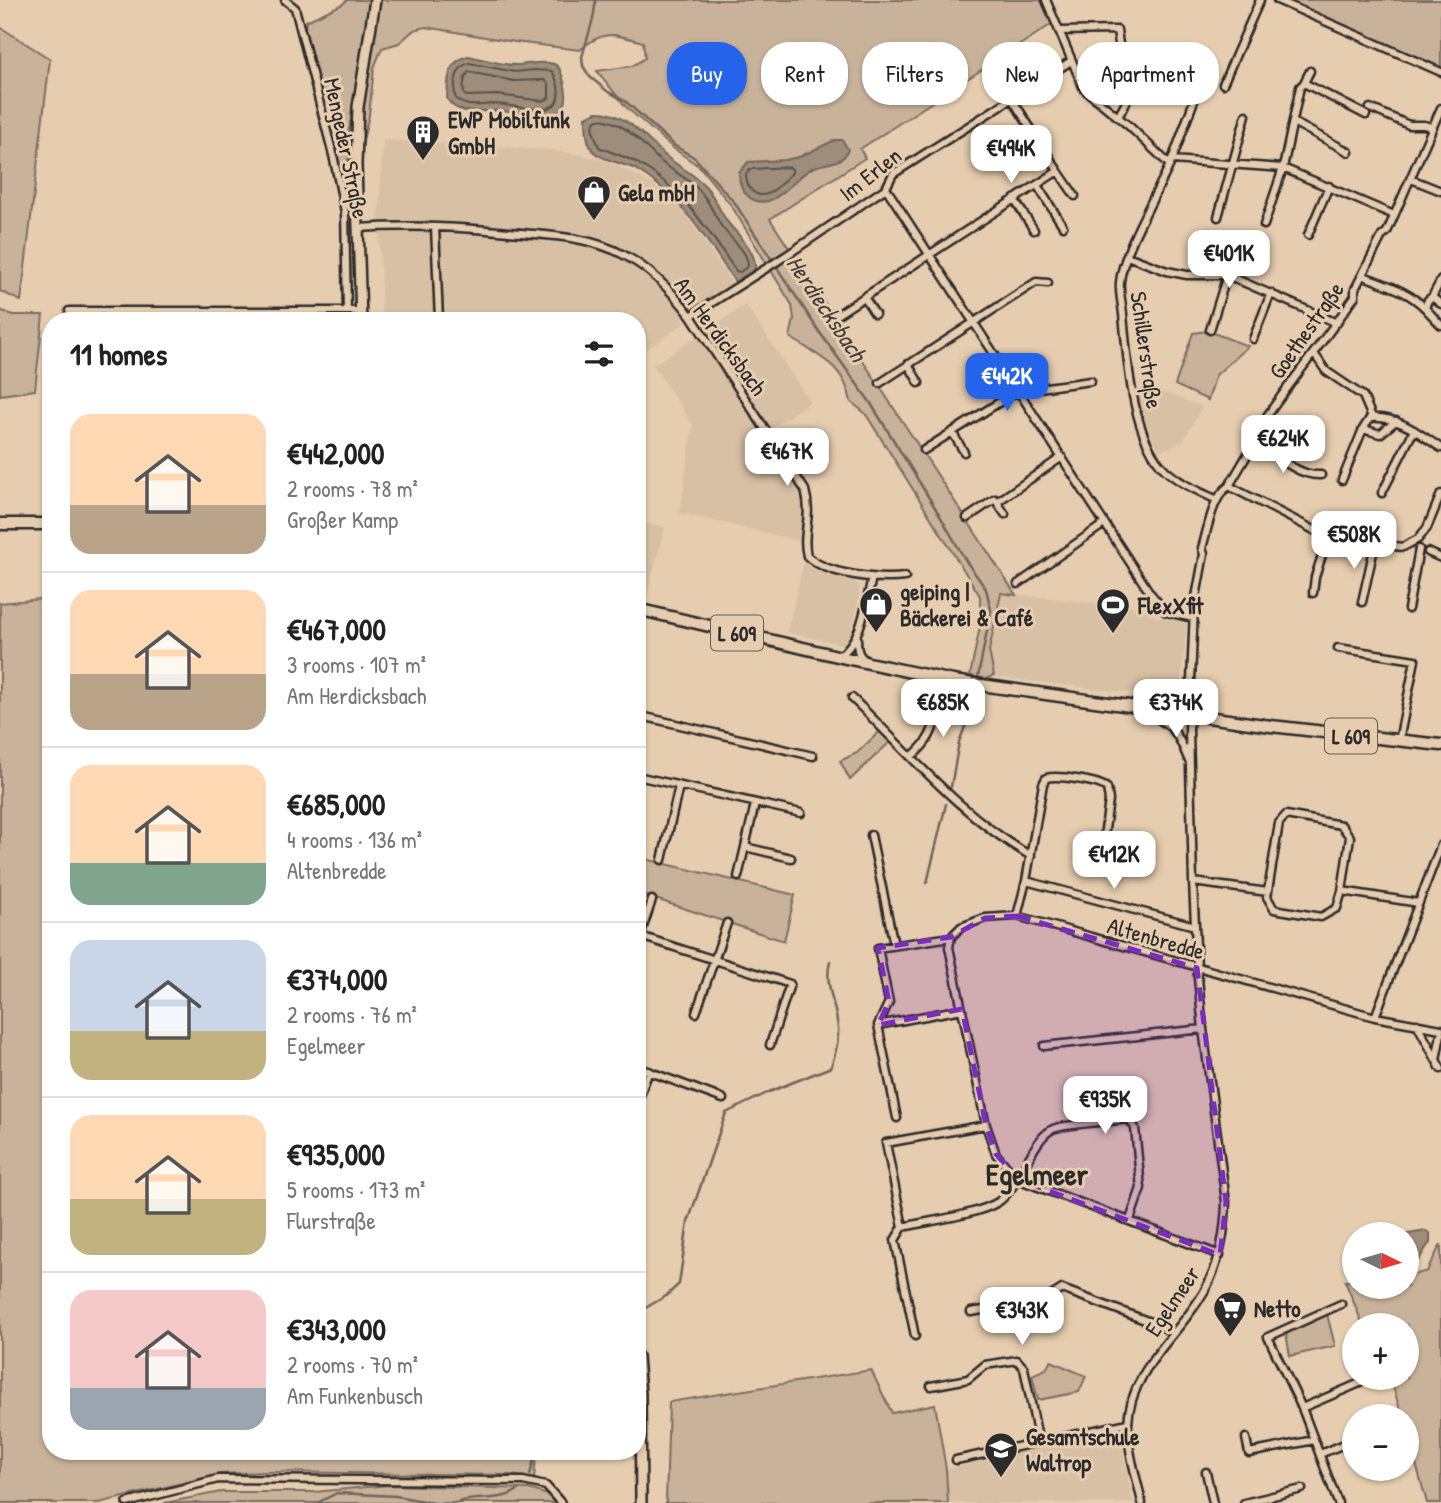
<!DOCTYPE html>
<meta charset="utf-8">
<style>
:root{--surface:#fff;--page:#f6f6f6;--text:#222;--muted:#767676;--line:#e0e0e0;--accent:#2563eb}
body{margin:0;font-family:"Patrick Hand",sans-serif;background:var(--page);color:var(--text);height:100vh;display:flex;flex-direction:column;font-size:26px;white-space:nowrap}
*{box-sizing:border-box;margin:0}
p{font-size:23px;color:var(--muted)}
.icon{flex:none;width:38px;height:38px;fill:none;stroke:currentColor;stroke-width:2;stroke-linecap:round;stroke-linejoin:round}
.map{position:relative;flex:1;overflow:hidden}
.drawer{position:absolute;left:42px;top:312px;width:604px;height:1148px;display:flex;flex-direction:column;background:var(--surface);border-radius:28px;box-shadow:0 2px 5px #0004}
.drawer>*{flex:none}
.banner{position:absolute;left:667px;top:42px;width:665px;height:63px;display:flex;gap:14px}
.needle{width:46px;rotate:95deg}
.controls{position:absolute;left:1342px;top:1222px;display:grid;gap:14px}
.controls a{display:grid;place-items:center;width:77px;height:77px;border-radius:50%;background:var(--surface);box-shadow:0 2px 5px #0004;font-size:35px}
.price{position:absolute;translate:-50% -60px;padding:0 16px;border-radius:14px;background:#fff;color:#222;font-size:23px;line-height:46px;filter:drop-shadow(0 2px 4px #0008)}
.price::after{content:'';position:absolute;left:50%;top:42px;width:21px;height:16px;margin-left:-10px;background:inherit;clip-path:polygon(0 0,100% 0,50% 100%)}
.price.current{background:var(--accent);color:#fff}
ul{padding:0;list-style:none}
li{display:flex;align-items:center;gap:21px;height:175px;padding:0 28px}
li+li{border-top:2px solid var(--line)}
li span{display:grid;place-items:center;flex:none;width:196px;height:140px;border-radius:21px;color:#555}
li>.icon{margin-inline-start:auto}
span .icon{width:84px;height:84px;fill:#fffc;stroke-width:1}
li b{font-size:30px}
h2{display:flex;justify-content:space-between;align-items:center;height:84px;padding:0 28px;font-size:30px}
.chip{padding:0 24px;border-radius:28px;background:var(--surface);box-shadow:0 2px 5px #0004;font-size:24px;line-height:63px}
.chip.current{background:var(--accent);color:#fff}
.map>svg:first-child{display:block}
.built{fill:#d7c0a4}
.green{fill:#c8b299;stroke:#7a6e62;stroke-width:2}
.water{fill:#9d8d7a;stroke:#6f665a;stroke-width:2}
.lines{fill:none;stroke-linecap:round;stroke-linejoin:round}
.shore{stroke:#59524b;stroke-width:2}
.stream{stroke:#6f665a;stroke-width:2.5}
.street-casing{stroke:#2b2b2b;stroke-width:11}
.secondary-casing{stroke:#2b2b2b;stroke-width:14}
.primary-casing{stroke:#2b2b2b;stroke-width:15}
.street{stroke:#e7cdaf;stroke-width:6}
.secondary{stroke:#e7cdaf;stroke-width:9}
.primary{stroke:#e7cdaf;stroke-width:10}
.marked{fill:#7b2cbf;fill-opacity:0.2;stroke:#7b2cbf;stroke-width:5;stroke-dasharray:14 9;stroke-linejoin:round}
.labels{text-anchor:middle;dominant-baseline:central;stroke-width:6;stroke-linejoin:round;paint-order:stroke}
.shield{fill:#e7cdaf;stroke:#635c53;stroke-width:2}
.shield-label{font-size:21px;font-weight:bold;fill:#2b2b2b}
.poi-label{font-size:23px;font-weight:bold;fill:#2b2b2b;stroke:#e7cdaf;text-anchor:start}
.street-label{font-size:23px;fill:#2b2b2b;stroke:#e7cdaf}
.water-label{font-size:24px;font-style:italic;fill:#423f3b;stroke:#e7cdaf}
.district-label{font-size:30px;font-weight:bold;fill:#2b2b2b;stroke:#e7cdaf}
</style>
<div class="map">
<svg width="1441" height="1503" viewBox="0 0 1441 1503">
<rect width="100%" height="100%" fill="#e7cdaf"/>
<filter id="ink" filterUnits="userSpaceOnUse"><feTurbulence type="fractalNoise" baseFrequency=".0143" numOctaves="2"/><feDisplacementMap in="SourceGraphic" scale="14" xChannelSelector="R" yChannelSelector="G"/><feConvolveMatrix kernelMatrix="1 2 1 2 8 2 1 2 1" color-interpolation-filters="sRGB"/></filter>
<g filter="url(#ink)">
<path class="built" d="M383,140L550,150L597,158L616,165L652,184L683,211L733,284L681,316L685,323L637,356V320H382L379,219Z
M746,305L810,402L770,429L810,493L813,518L808,543L680,513L693,425L653,365Z
M1141,389L1169,394L1202,407L1183,442L1159,451L1142,414L1138,392Z
M637,521L665,527L646,600L637,598Z
M804,562L814,570L852,580L859,586V598L850,637L844,645L787,632Z
M1001,593L1143,608L1152,616L1187,622L1180,694L1175,698L996,677L989,652Z
M1110,1433L1117,1434L1120,1437L1133,1503H948L946,1469Z"/>
<path class="green" d="M347,0H370L349,130L348,165L341,173L305,29L306,21L343,4Z
M380,0H1041L1052,24L860,149L865,158L770,219L1016,595L1001,593L989,651L994,675L986,679L970,676L980,626V596L865,413L851,402C844,363 818,357 790,337L794,319L792,305L731,205L700,167L673,148L626,107L597,71L632,66L645,58L643,42C615,34 603,29 580,50L515,42L426,27L414,30L399,43L382,48L374,68L369,115L362,145L361,108Z
M1274,0H1441V68L1285,4Z
M0,27L50,59L21,301L0,291Z
M0,310L13,315H43L35,390L0,395Z
M133,314H265V320H131Z
M1208,331L1248,346L1216,375L1208,400L1175,385L1193,333Z
M51,598V1451H540L536,1459L534,1479L511,1475L266,1472L220,1474L99,1503H0V603Z
M880,731L890,742L850,780L840,761L857,753Z
M637,857L795,895L784,941L637,893Z
M1441,1244V1503H1427L1407,1432V1416H1402L1390,1377H1407V1325H1363L1345,1281H1354V1286H1407V1277L1427,1271Z
M1327,1314L1335,1346L1290,1356L1286,1333Z
M1051,1361L1086,1376L1079,1392L1038,1400L1032,1375L1046,1369Z
M871,1370L892,1413L935,1404L946,1469L948,1503H666L669,1402Z
M388,1485L529,1489L548,1495L554,1503H164L221,1492H314Z"/>
<path class="water" d="M468,56C484,59 501,65 516,65C528,65 541,60 554,64C561,67 562,76 564,82C577,130 528,114 501,111C481,109 460,119 447,99C448,79 447,62 468,56Z
M596,112C626,111 646,140 667,157C680,168 695,174 706,187C716,198 720,213 729,224C740,237 757,252 755,270L735,282C707,240 681,195 635,169C623,163 605,161 595,153C586,145 586,128 586,117Z
M835,140H842L848,149C844,165 825,162 812,168C793,178 772,215 749,197C741,191 739,183 739,173L748,162L785,160L799,157Z
M1426,1231L1430,1233V1243C1423,1250 1422,1258 1414,1265L1407,1264V1234Z"/>
<g class="lines">
<path class="shore" d="M469,63L515,72L533,70L552,71C556,78 560,88 558,97C555,120 512,104 495,104C481,104 465,110 455,97C454,84 455,67 469,63Z
M469,72L514,81L545,80L549,85V98L543,101L498,95L466,96C461,91 464,76 469,72Z
M598,119C626,120 644,148 664,164C676,173 689,179 699,190C710,201 713,214 722,227C730,239 748,250 748,266L740,272L736,271C708,230 683,189 639,164C627,157 612,153 599,147L593,131L594,122Z
M789,167L792,169V173C781,182 768,204 752,191C747,186 746,181 746,174L751,169Z"/>
<path class="stream" d="M596,0L593,19L582,57L583,66L590,77L607,91L625,101L675,146L695,158L734,202L818,330L870,402L939,514L966,561L986,589L991,610L978,677
M951,787L959,742L967,722L972,699
M927,883L946,804
M642,1310L666,1296L679,1284L688,1222L726,1113L769,1092L831,1067C835,1054 839,1042 838,1028C836,1005 824,984 830,961
M530,1475L536,1451
M317,1503L337,1493L396,1496L434,1503
M456,1503C477,1495 500,1503 518,1490"/>
<g class="street-casing">
<path id="street" d="M285,0L295,8L333,155L345,212L347,311H361
M1046,0L1084,89L1129,126L1170,165
M1277,0L1441,72
M1059,31L1117,30L1121,58L1141,75L1118,117
M1304,83L1310,71
M1223,84L1260,0
M1370,108L1409,125H1424L1431,127
M1293,122L1349,152
M1172,160L1195,98
M1058,171L1075,196
M1411,179L1441,191
M1037,185L1063,226
M886,188L1150,593L1166,612L1193,618
M1014,199L1034,230
M1218,217L1246,115
M1264,225L1283,168L1300,87L1304,83L1366,115
M435,227L439,320
M358,228C408,225 458,227 509,232C548,235 589,236 624,255C651,269 672,291 691,316L805,490C813,518 801,533 807,556C827,575 878,580 905,577
M1308,235L1329,186
M1127,256L1167,271L1187,275H1227L1337,323
M1364,276C1386,285 1407,290 1425,308
M864,297L875,314
M1432,297L1441,280
M1441,304L1432,297L1428,300L1425,308L1441,325
M69,311H347
M691,316L787,255L886,188L893,174L1071,61
M835,316L1058,171L1012,99
M1210,330L1227,275
M1253,339L1271,293
M1315,355L1326,371L1363,396L1372,417
M908,364L919,383
M880,383L1036,282L1048,283
M1396,421L1380,434L1363,429L1370,418C1397,415 1420,434 1441,448
M952,432L964,452
M1255,440C1273,453 1298,477 1321,475
M924,450L1017,391L1091,381
M1342,480L1363,429
M1229,486L1316,531L1375,544L1403,547L1418,539L1427,528L1441,494
M1382,493L1414,430
M1217,500C1196,490 1169,479 1156,459C1131,422 1127,357 1123,314C1122,304 1119,292 1120,282C1123,249 1158,192 1172,160L1283,168L1394,215
M997,502L1005,514
M967,518L995,499L997,502L1062,457
M1428,552L1441,558
M1018,584L1104,524
M1313,593L1315,577L1329,534
M1362,602L1375,544
M1408,609L1419,549
M857,637C857,648 857,656 867,661
M1338,648L1415,660L1399,741
M838,657C863,640 865,605 872,578
M852,698C909,753 962,817 1031,856
M1143,710C1172,726 1176,728 1188,759
M637,715L813,756
M912,756C928,743 938,727 935,705
M637,776L801,813
M1286,815L1341,825L1350,837L1342,891L1337,908L1321,917L1274,909L1267,897L1279,823Z
M871,835L894,945
M745,847L791,858
M662,860L679,786
M738,877L755,804
M1026,881L1195,926
M1193,882L1268,892
M1342,891L1419,903
M1017,916L1026,881L1043,784L1046,778C1058,775 1098,781 1107,788L1109,800L1101,859
M637,935L790,984L770,1045
M640,936L652,900
M951,937L949,947L986,1125L996,1154L1017,1179L1220,1255
M637,952L643,936
M696,1013L727,923
M1375,1017L1441,845
M1417,1024L1441,1069
M878,1025L962,1009
M1044,1046L1203,1029
M1436,1060L1441,1034
M637,1067L723,1099
M637,1103L649,1071
M897,1118L878,1025L889,1002L878,948L951,937L961,927L985,918L1017,916L1375,1017L1441,1029
M903,1227L886,1143L986,1125
M971,1312L1045,1300L1062,1289L1161,1326L1173,1333
M915,1336L895,1240L903,1227C928,1221 977,1215 998,1202C1020,1188 1032,1138 1053,1129C1064,1124 1114,1121 1129,1119L1135,1128L1141,1188L1130,1220
M931,1386L968,1379L985,1365L1017,1360L1024,1368L1039,1443
M1302,1408L1360,1383
M1246,1438L1249,1453L1314,1440
M1320,1454L1354,1440
M956,1460L1128,1423
M1206,1472L1213,1503
M127,1503L218,1479L523,1481L546,1486L561,1503
M1142,1503C1137,1478 1127,1450 1128,1424C1130,1368 1180,1335 1205,1290C1220,1263 1225,1234 1226,1202L1203,1029L1197,968L1193,882L1189,730L1194,608L1204,554L1202,548C1208,529 1212,497 1229,486L1266,423L1267,416C1296,375 1326,338 1355,296V289L1382,236L1387,232L1441,108
M1244,1503L1302,1489
M1338,1503L1302,1408L1268,1337L1341,1304"/>
</g>
<g class="secondary-casing">
<path id="secondary" d="M361,320L356,165L358,107L375,0
M637,1356L640,1394L641,1503"/>
</g>
<g class="primary-casing">
<path id="primary" d="M0,524H51
M637,609L850,659L953,681L1271,726L1441,745"/>
</g>
<use href="#street" class="street"/>
<use href="#secondary" class="secondary"/>
<use href="#primary" class="primary"/>
</g>
</g>
<path class="marked" d="M1017,916L1197,968L1226,1202L1220,1255L1017,1179L996,1154L986,1125L962,1009L878,1025L889,1002L878,948L951,937L985,918Z"/>
<defs>
<g id="building-pin" transform="scale(1.75)"><path d="M0 17L-7.5 6A9.5 9.5 0 1 1 7.5 6Z" fill="#2b2b2b" stroke="#e7cdaf"/><path d="M-4-6H4V6H1V3H-1V6H-4ZM-2.5-4.3h1.7v1.8h-1.7ZM.8-4.3h1.7v1.8H.8ZM-2.5-1h1.7V.8h-1.7ZM.8-1h1.7V.8H.8Z" fill="#fff"/></g>
<g id="shop-pin" transform="scale(1.75)"><path d="M0 17L-7.5 6A9.5 9.5 0 1 1 7.5 6Z" fill="#2b2b2b" stroke="#e7cdaf"/><path d="M-5-2.5h2.3a2.7 3.5 0 0 1 5.4 0H5L5.5 6h-11ZM-1.5-2.5h3a1.5 2.3 0 0 0-3 0Z" fill="#fff"/></g>
<g id="stadium-pin" transform="scale(1.75)"><path d="M0 17L-7.5 6A9.5 9.5 0 1 1 7.5 6Z" fill="#2b2b2b" stroke="#e7cdaf"/><path d="M0-5a6.5 5 0 1 0 0 10a6.5 5 0 1 0 0-10ZM-3.5-1.8h7v3.6h-7Z" fill="#fff"/></g>
<g id="supermarket-pin" transform="scale(1.75)"><path d="M0 17L-7.5 6A9.5 9.5 0 1 1 7.5 6Z" fill="#2b2b2b" stroke="#e7cdaf"/><path d="M-6-5.5h2.5l.6 2H6L4.5 2H-2.5L-4.4-4H-6ZM-1.5 3.2a1.3 1.3 0 1 0 .1 0ZM3 3.2a1.3 1.3 0 1 0 .1 0Z" fill="#fff"/></g>
<g id="school-pin" transform="scale(1.75)"><path d="M0 17L-7.5 6A9.5 9.5 0 1 1 7.5 6Z" fill="#2b2b2b" stroke="#e7cdaf"/><path d="M0-5L7-2L0 1L-7-2ZM-4 1L0 2.5L4 1V4Q0 6-4 4Z" fill="#fff"/></g>
</defs>
<g fill-rule="evenodd">
<use href="#building-pin" x="423" y="132"/>
<use href="#shop-pin" x="594" y="192"/>
<use href="#shop-pin" x="876" y="604"/>
<use href="#stadium-pin" x="1113" y="605"/>
<use href="#supermarket-pin" x="1230" y="1308"/>
<use href="#school-pin" x="1001" y="1449"/>
</g>
<g class="labels">
<g class="shield">
<rect x="711" y="615.5" width="52" height="35" rx="5"/>
<rect x="1325" y="718.5" width="52" height="35" rx="5"/>
</g>
<g class="shield-label">
<text x="737" y="633">L 609</text>
<text x="1351" y="736">L 609</text>
</g>
<g class="poi-label">
<text x="448" y="119">EWP Mobilfunk<tspan x="448" dy="26">GmbH</tspan></text>
<text x="618" y="192">Gela mbH</text>
<text x="900" y="591">geiping |<tspan x="900" dy="26">Bäckerei &amp; Café</tspan></text>
<text x="1138" y="605">FlexXfit</text>
<text x="1254" y="1308">Netto</text>
<text x="1026" y="1436">Gesamtschule<tspan x="1026" dy="26">Waltrop</tspan></text>
</g>
<g class="street-label">
<text transform="translate(347 148) rotate(78)">Mengeder Straße</text>
<text transform="translate(870 174) rotate(-38)">Im Erlen</text>
<text transform="translate(1306 330) rotate(-55)">Goethestraße</text>
<text transform="translate(721 336) rotate(54)">Am Herdicksbach</text>
<text transform="translate(1147 350) rotate(82)">Schillerstraße</text>
<text transform="translate(1156 938) rotate(16)">Altenbredde</text>
<text transform="translate(1172 1301) rotate(-56)">Egelmeer</text>
</g>
<g class="water-label">
<text transform="translate(827 308) rotate(56)">Herdiecksbach</text>
</g>
<g class="district-label">
<text x="1037" y="1174">Egelmeer</text>
</g>
</g>
</svg>
<div class="controls">
<a><svg class="needle" viewBox="-14 -14 28 28"><path d="M0-13l5 13h-10z" fill="#e53935"/><path d="M0 13l5-13h-10z" fill="#767676"/></svg></a>
<a>+</a>
<a>−</a>
</div>
<b class="price" style="left:1011px;top:185px">€494K</b>
<b class="price" style="left:1229px;top:290px">€401K</b>
<b class="price current" style="left:1007px;top:413px">€442K</b>
<b class="price" style="left:1283px;top:475px">€624K</b>
<b class="price" style="left:787px;top:488px">€467K</b>
<b class="price" style="left:1354px;top:571px">€508K</b>
<b class="price" style="left:943px;top:739px">€685K</b>
<b class="price" style="left:1176px;top:739px">€374K</b>
<b class="price" style="left:1114px;top:891px">€412K</b>
<b class="price" style="left:1105px;top:1136px">€935K</b>
<b class="price" style="left:1022px;top:1347px">€343K</b>
<div class="banner">
<a class="chip current">Buy</a>
<a class="chip">Rent</a>
<a class="chip">Filters</a>
<a class="chip">New</a>
<a class="chip">Apartment</a>
</div>
<section class="drawer">
<h2>11 homes<svg class="icon" aria-label="filters" viewBox="0 0 24 24"><path d="M4 7h16M4 17h16"/><circle cx="9" cy="7" r="2"/><circle cx="15" cy="17" r="2"/></svg></h2>
<ul>
<li><span style="background:linear-gradient(#ffd9b3 65%,#b9a48a 0)"><svg class="icon" aria-label="home" viewBox="0 0 24 24"><path d="M3 11l9-7 9 7M6 9v11h12V9"/></svg></span><div><b>€442,000</b><p>2 rooms · 78 m²</p><p>Großer Kamp</p></div></li>
<li><span style="background:linear-gradient(#ffd9b3 60%,#b9a48a 0)"><svg class="icon" aria-label="home" viewBox="0 0 24 24"><path d="M3 11l9-7 9 7M6 9v11h12V9"/></svg></span><div><b>€467,000</b><p>3 rooms · 107 m²</p><p>Am Herdicksbach</p></div></li>
<li><span style="background:linear-gradient(#ffd9b3 70%,#7fa58c 0)"><svg class="icon" aria-label="home" viewBox="0 0 24 24"><path d="M3 11l9-7 9 7M6 9v11h12V9"/></svg></span><div><b>€685,000</b><p>4 rooms · 136 m²</p><p>Altenbredde</p></div></li>
<li><span style="background:linear-gradient(#c9d6e8 65%,#c2b280 0)"><svg class="icon" aria-label="home" viewBox="0 0 24 24"><path d="M3 11l9-7 9 7M6 9v11h12V9"/></svg></span><div><b>€374,000</b><p>2 rooms · 76 m²</p><p>Egelmeer</p></div></li>
<li><span style="background:linear-gradient(#ffd9b3 60%,#c2b280 0)"><svg class="icon" aria-label="home" viewBox="0 0 24 24"><path d="M3 11l9-7 9 7M6 9v11h12V9"/></svg></span><div><b>€935,000</b><p>5 rooms · 173 m²</p><p>Flurstraße</p></div></li>
<li><span style="background:linear-gradient(#f6c9c9 70%,#9aa5b1 0)"><svg class="icon" aria-label="home" viewBox="0 0 24 24"><path d="M3 11l9-7 9 7M6 9v11h12V9"/></svg></span><div><b>€343,000</b><p>2 rooms · 70 m²</p><p>Am Funkenbusch</p></div></li>
</ul>
</section>
</div>
